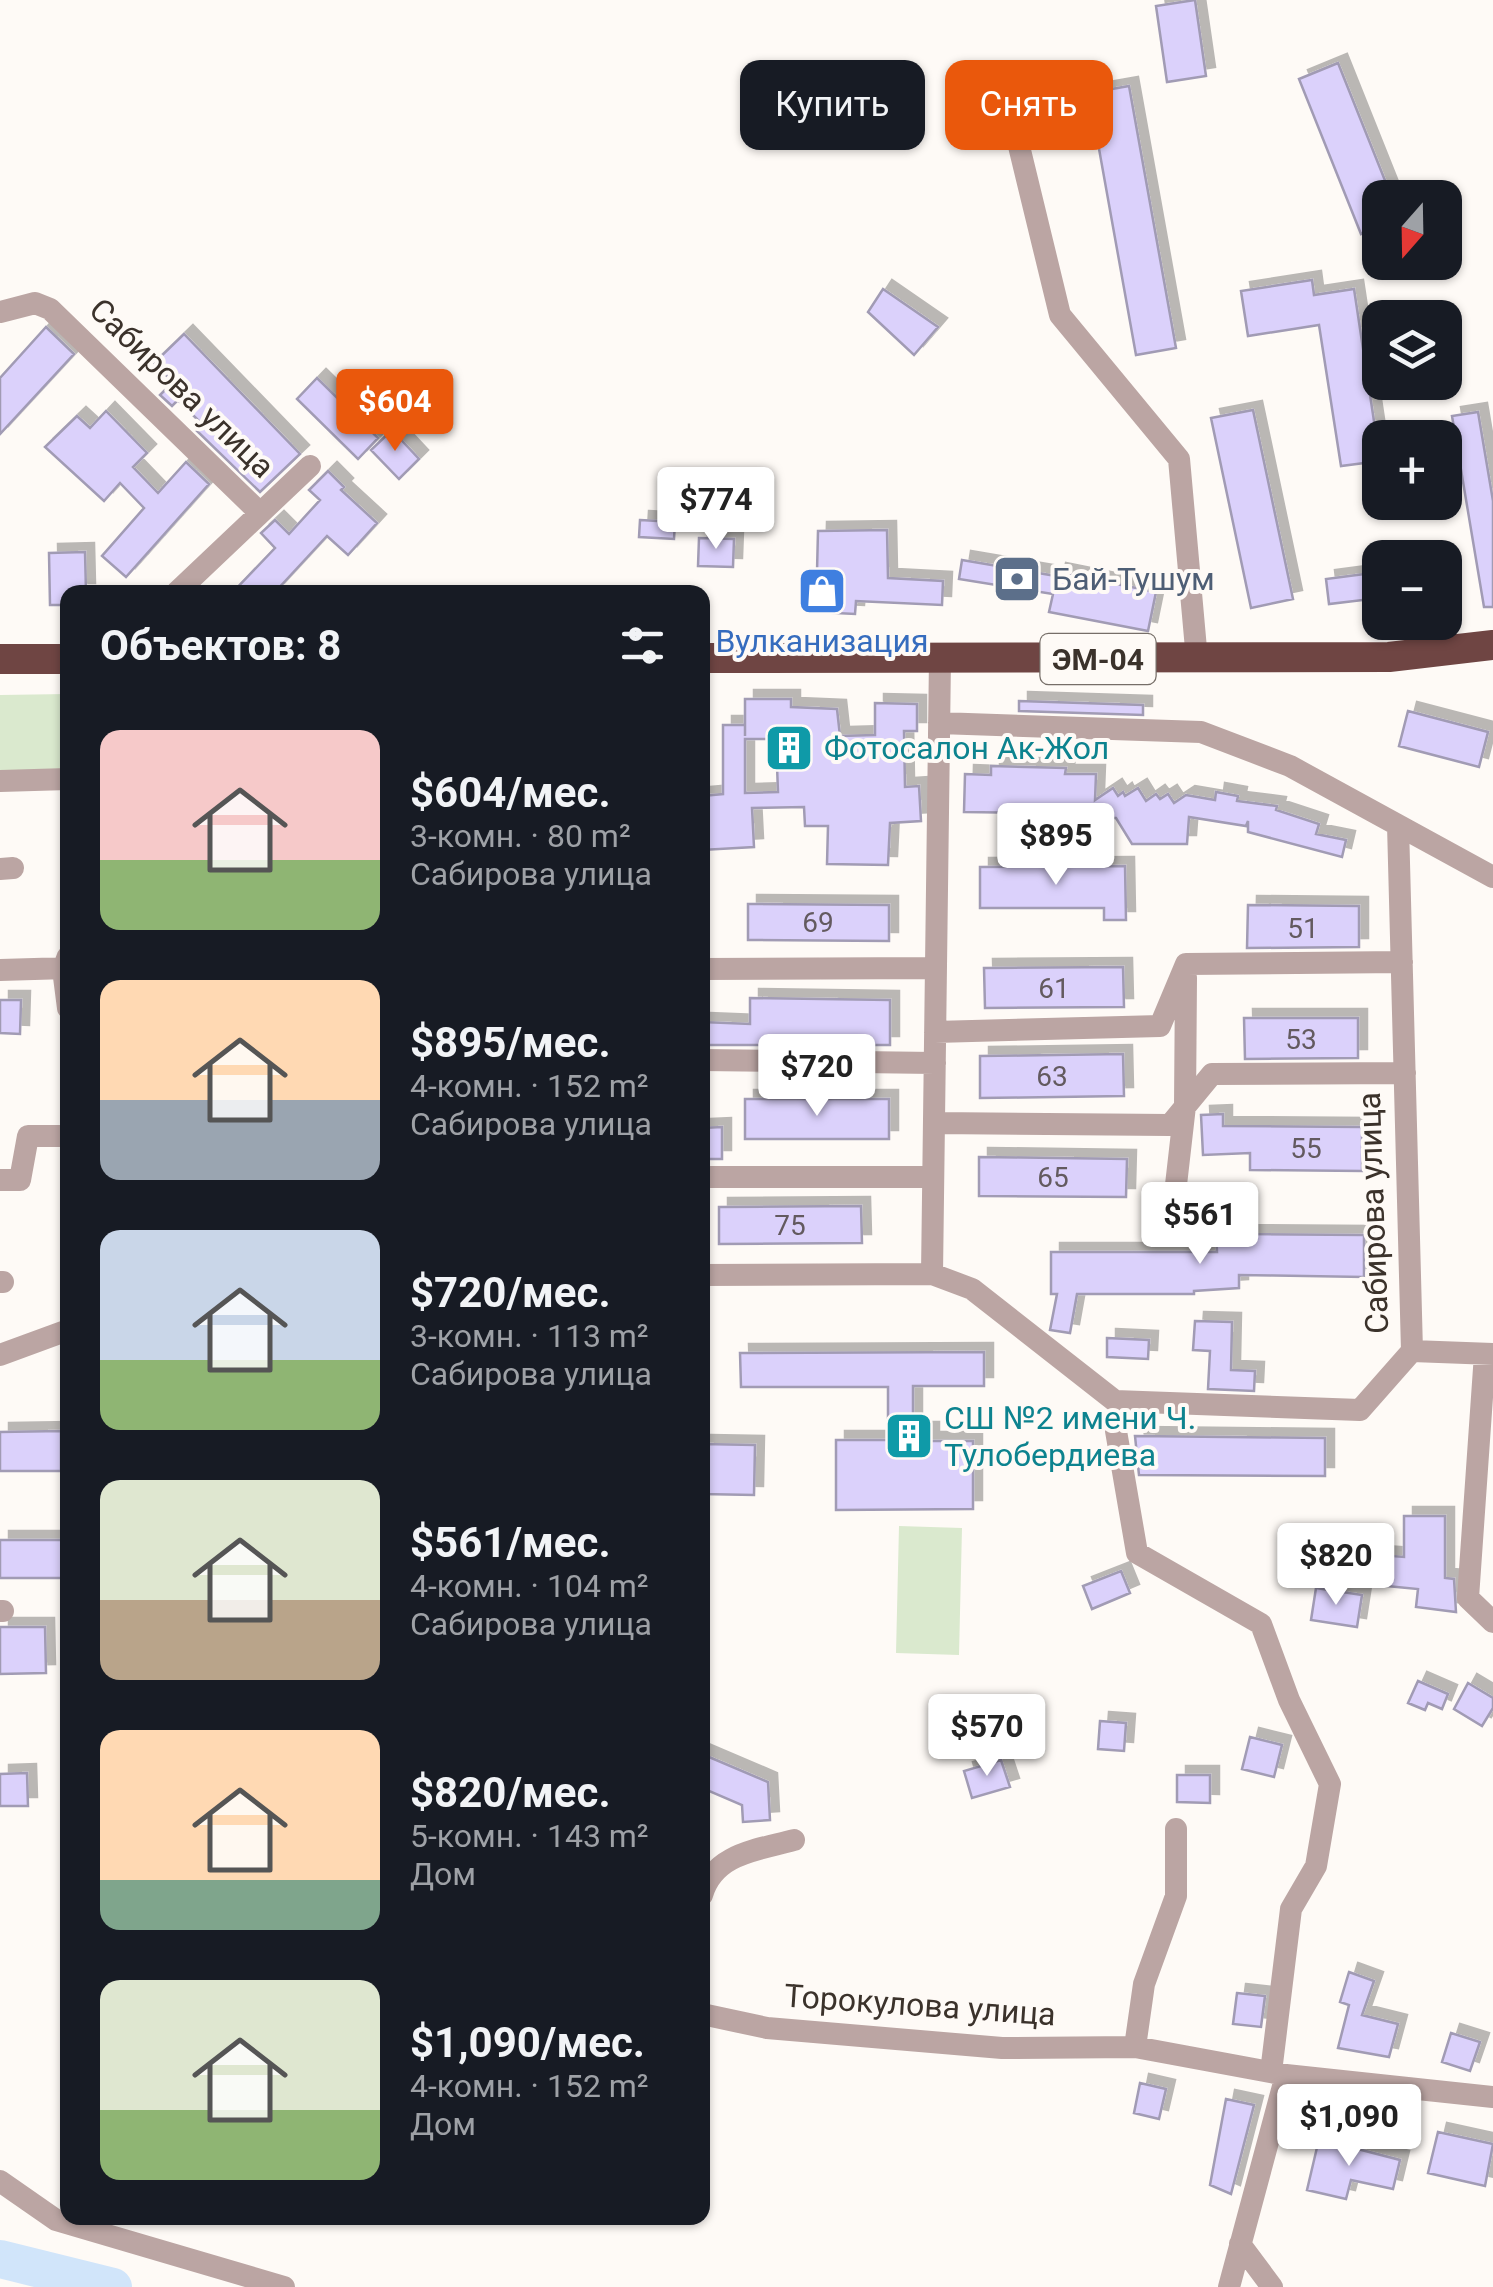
<!DOCTYPE html>
<html lang="ru">
<meta charset="utf-8">
<style>
:root{--surface:#171b24;--page:#242831;--text:#f1f3f6;--muted:#9ea1a6;--accent:#ea580c}
body{margin:0;font-family:Roboto,sans-serif;background:var(--page);color:var(--text);height:100vh;display:flex;flex-direction:column;font-size:38px;white-space:nowrap}
*{box-sizing:border-box;margin:0}
p{font-size:32px;color:var(--muted)}
.icon{flex:none;width:55px;height:55px;fill:none;stroke:currentColor;stroke-width:2;stroke-linecap:round;stroke-linejoin:round}
.map{position:relative;flex:1;overflow:hidden}
.sheet{position:absolute;left:60px;top:585px;width:650px;height:1640px;display:flex;flex-direction:column;background:var(--surface);border-radius:20px;box-shadow:0 2px 8px #0004}
.sheet>*{flex:none}
.guide{position:absolute;left:740px;top:60px;width:602px;height:90px;display:flex;gap:20px}
.needle{width:65px;rotate:200deg}
.controls{position:absolute;left:1362px;top:180px;display:grid;gap:20px}
.controls a{display:grid;place-items:center;width:100px;height:100px;border-radius:20px;background:var(--surface);box-shadow:0 2px 8px #0004;font-size:50px}
.price{position:absolute;translate:-50% -85px;padding:0 22px;border-radius:10px;background:#fff;color:#222;font-size:32px;line-height:65px;filter:drop-shadow(0 2px 5px #0008)}
.price::after{content:'';position:absolute;left:50%;top:60px;width:30px;height:22px;margin-left:-15px;background:inherit;clip-path:polygon(0 0,100% 0,50% 100%)}
.price.active{background:var(--accent);color:#fff}
ul{padding:0;list-style:none}
li{display:flex;align-items:center;gap:30px;height:250px;padding:0 40px}
li span{display:grid;place-items:center;flex:none;width:280px;height:200px;border-radius:20px;color:#555}
li>.icon{margin-inline-start:auto}
span .icon{width:120px;height:120px;fill:#fffc;stroke-width:1}
li b{font-size:42px}
h2{display:flex;justify-content:space-between;align-items:center;height:120px;padding:0 40px;font-size:42px}
.pill{padding:0 35px;border-radius:20px;background:var(--surface);box-shadow:0 2px 8px #0004;font-size:35px;line-height:90px}
.pill.active{background:var(--accent);color:#fff}
.map>svg:first-child{display:block}
.green{fill:#dae9ce}
.lines{fill:none;stroke-linecap:round;stroke-linejoin:round}
.river{stroke:#d1e5fa;stroke-width:38}
.building{fill:#dbd1fb;stroke:#a19bb4;stroke-width:2.5;fill-rule:evenodd;filter:url(#shadow)}
.street{stroke:#bba5a3;stroke-width:22}
.highway{stroke:#6f4543;stroke-width:30}
.labels{text-anchor:middle;dominant-baseline:central;stroke-width:8;stroke-linejoin:round;paint-order:stroke}
.number-label{font-size:28px;fill:#635a5f}
.shield{fill:#fefaf6;stroke:#766e68;stroke-width:2.5}
.shield-label{font-size:30px;font-weight:bold;fill:#3b322b}
.street-label{font-size:32px;fill:#3b322b;stroke:#fefaf6}
.service-label{font-size:32px;fill:#4e5e75;stroke:#fefaf6;text-anchor:start}
.shop-label{font-size:32px;fill:#366cbe;stroke:#fefaf6}
.culture-label{font-size:32px;fill:#0d838f;stroke:#fefaf6;text-anchor:start}
</style>
<div class="map">
<svg width="1493" height="2287" viewBox="0 0 1493 2287">
<defs>
<filter id="shadow"><feDropShadow dx="9" dy="-9" stdDeviation="0" flood-color="#0004"/></filter>
</defs>
<rect width="100%" height="100%" fill="#fefaf6"/>
<path class="green" d="M67,694V770L0,772V695Z
M899,1526L962,1528L959,1655L896,1653Z"/>
<g class="lines">
<path class="river" d="M0,2259L113,2287"/>
</g>
<path class="building" d="M1195,0L1206,76L1167,82L1156,6Z
M1338,63L1392,198H1380V226L1361,234L1299,79Z
M1129,86L1176,348L1136,355L1089,93Z
M1312,280L1314,295L1354,289L1380,461L1341,466L1319,325L1248,336L1241,291Z
M883,289L938,327L914,355L868,312Z
M46,327L74,354L0,434V378Z
M184,334L300,454L260,492L197,431L203,425L178,400L172,406L160,395L173,382L154,363Z
M317,378L378,438L358,459L297,399Z
M1253,410L1293,599L1251,608L1211,418Z
M106,411L147,453L133,467L158,493L186,462L209,484L126,577L102,556L144,508L120,483L104,501L45,447L77,416L90,428Z
M1478,412L1493,501V607H1484L1452,416Z
M392,430L419,459L399,479L371,450Z
M328,471L344,487L341,490L377,523L348,555L327,536L275,592H233L275,548L261,533L275,520L289,534L320,500L309,490Z
M640,520L675,522L674,539L639,537Z
M887,530L888,578L943,581L942,605L856,601L855,614L816,612L818,531Z
M699,538L734,539L733,567L698,566Z
M85,552L86,592H68V605H50L49,553Z
M962,560L1056,576L1057,572L1156,592L1148,631L1049,612L1053,594L959,579Z
M1380,572V598L1329,604L1326,579Z
M745,699H791V707L837,709L840,736L875,735V703L917,704V731H904L905,787L919,786L921,821L890,823L888,865L827,864L828,826H805L804,807L752,808L754,847L702,850V796L723,794V725H745V736ZM745,739H776L778,792L745,793Z
M1019,701L1143,705V715L1019,711Z
M1408,711L1488,732L1479,767L1399,746Z
M991,766L1066,768L1065,774H1096L1095,800L1113,788L1118,796L1123,792L1125,796L1138,788L1146,801L1156,794L1160,799L1168,794L1174,803L1186,795L1215,800L1216,792L1238,796L1237,801L1277,806L1276,810L1319,824L1316,834L1346,840L1342,857L1248,832V821L1246,826L1189,817L1187,844H1132L1116,818L1065,817L1064,824H1041V813L964,812L965,774L991,775Z
M1125,866L1126,920H1104V908H980V867Z
M748,904L889,905V941L748,940Z
M1248,905L1359,906V947L1247,948Z
M1123,967L1124,1007L985,1008L984,968Z
M750,998L890,1000V1045H702V1022L750,1024Z
M0,1000H21L20,1034L0,1033Z
M1244,1018H1358V1058L1245,1059Z
M1123,1054L1124,1096L980,1098V1056Z
M745,1099H889V1139H745Z
M1223,1114V1126L1362,1127V1171L1250,1170V1153L1203,1155L1201,1115Z
M722,1127V1159H702V1128Z
M979,1157L1127,1159L1126,1197L979,1196Z
M861,1206L862,1243L719,1244V1207Z
M1239,1225V1234L1364,1235V1277L1239,1275V1288L1194,1291V1294H1077L1070,1333L1050,1330L1057,1294H1051V1252H1217L1216,1226Z
M1195,1321L1232,1322L1231,1370L1255,1371L1254,1391L1208,1389L1210,1351L1193,1350Z
M1107,1338L1149,1340L1148,1359L1107,1357Z
M984,1352V1386H913V1431H930V1441H973V1509L836,1510V1440H888V1387H741L740,1353Z
M61,1431V1471H0V1432Z
M1135,1436L1325,1438V1476L1139,1475Z
M702,1444L755,1445L754,1495L702,1494Z
M1404,1516H1445V1578L1454,1579L1456,1612L1416,1607L1418,1589L1377,1585L1379,1555L1404,1557Z
M0,1540H68V1578H0Z
M1121,1571L1130,1593L1092,1609L1083,1586Z
M1316,1588L1362,1595L1357,1627L1311,1620Z
M0,1627H45L46,1673L0,1674Z
M1418,1681L1448,1694L1442,1709L1428,1703L1425,1710L1408,1703Z
M1468,1683L1493,1698V1708L1482,1726L1454,1709Z
M1100,1721L1126,1723L1124,1751L1098,1749Z
M1250,1737L1282,1745L1274,1777L1242,1769Z
M702,1754L768,1782L770,1820L743,1822L742,1805L702,1788Z
M1001,1760L1010,1787L972,1798L964,1771Z
M27,1773L28,1806H0V1774Z
M1177,1775H1210V1803L1177,1802Z
M1349,1972L1374,1981L1362,2015L1398,2024L1389,2057L1338,2048L1349,2005L1340,2002Z
M1237,1993L1265,1996L1261,2027L1233,2024Z
M1451,2033L1480,2042L1470,2071L1442,2062Z
M1140,2083L1166,2089L1159,2119L1134,2113Z
M1226,2099L1254,2105L1231,2194L1210,2185Z
M1438,2132L1493,2144L1485,2186L1428,2173Z
M1319,2139L1400,2160L1393,2189L1351,2180L1346,2199L1307,2190Z"/>
<g class="lines">
<path class="street" d="M1018,142L1060,315L1179,459L1197,660
M0,312L35,303L50,309L260,513
M177,592L310,466
M939,723L1201,732L1290,766L1493,877
M0,781L68,779
M1398,825L1412,1351
M0,869L13,868
M68,956L63,969L68,1008
M702,969L936,968
M0,970L68,968
M935,1032L1160,1026L1186,964L1402,962
M702,1060L935,1063
M934,1123L1170,1125L1212,1074L1405,1073
M702,1177H933
M0,1180H20L28,1136H68
M1173,1211L1185,1106L1186,978
M932,1274L940,658
M702,1275L932,1274L972,1289L1115,1401L1360,1410L1412,1351L1493,1354
M0,1282H3
M1485,1354L1468,1598L1493,1622
M0,1355L68,1330
M1116,1431L1137,1553L1261,1624L1289,1700L1330,1784L1316,1866L1291,1909L1271,2072
M0,1611H3
M702,1895C714,1853 758,1850 794,1840
M702,2014L767,2028L1002,2048L1135,2047L1286,2075L1493,2097
M1135,2047L1144,1984L1176,1896V1829
M0,2181L56,2220L284,2287
M1240,2244L1272,2287
M1229,2287L1286,2075"/>
<path class="highway" d="M702,658L1389,657L1493,645
M0,659H68"/>
</g>
<defs>
<g id="bank-square" transform="scale(2.5)"><rect x="-9" y="-9" width="18" height="18" rx="4" fill="#5c6f8a" stroke="#fefaf6"/><path d="M-6-4H6V4H-6ZM0-2.3a2.3 2.3 0 1 0 0 4.6a2.3 2.3 0 1 0 0-4.6Z" fill="#fff"/></g>
<g id="shop-square" transform="scale(2.5)"><rect x="-9" y="-9" width="18" height="18" rx="4" fill="#3f7fe0" stroke="#fefaf6"/><path d="M-5-2.5h2.3a2.7 3.5 0 0 1 5.4 0H5L5.5 6h-11ZM-1.5-2.5h3a1.5 2.3 0 0 0-3 0Z" fill="#fff"/></g>
<g id="building-square" transform="scale(2.5)"><rect x="-9" y="-9" width="18" height="18" rx="4" fill="#0f9aa8" stroke="#fefaf6"/><path d="M-4-6H4V6H1V3H-1V6H-4ZM-2.5-4.3h1.7v1.8h-1.7ZM.8-4.3h1.7v1.8H.8ZM-2.5-1h1.7V.8h-1.7ZM.8-1h1.7V.8H.8Z" fill="#fff"/></g>
</defs>
<g fill-rule="evenodd">
<use href="#bank-square" x="1017" y="579"/>
<use href="#shop-square" x="822" y="591"/>
<use href="#building-square" x="789" y="748"/>
<use href="#building-square" x="909" y="1436"/>
</g>
<g class="labels">
<g class="number-label">
<text x="818" y="922">69</text>
<text x="1303" y="928">51</text>
<text x="1054" y="988">61</text>
<text x="1301" y="1039">53</text>
<text x="1052" y="1076">63</text>
<text x="1306" y="1148">55</text>
<text x="1053" y="1177">65</text>
<text x="790" y="1225">75</text>
</g>
<rect class="shield" x="1040.5" y="634" width="115" height="50" rx="8"/>
<g class="shield-label">
<text x="1098" y="659">ЭМ-04</text>
</g>
<g class="street-label">
<text transform="translate(182 388) rotate(44)">Сабирова улица</text>
<text transform="translate(1373 1213) rotate(-92)">Сабирова улица</text>
<text transform="translate(920 2005) rotate(4)">Торокулова улица</text>
</g>
<g class="service-label">
<text x="1052" y="579">Бай-Тушум</text>
</g>
<g class="shop-label">
<text x="822" y="641">Вулканизация</text>
</g>
<g class="culture-label">
<text x="824" y="748">Фотосалон Ак-Жол</text>
<text x="944" y="1418">СШ №2 имени Ч.<tspan x="944" dy="37">Тулобердиева</tspan></text>
</g>
</g>
</svg>
<div class="controls">
<a><svg class="needle" viewBox="-14 -14 28 28"><path d="M0-13l5 13h-10z" fill="#e53935"/><path d="M0 13l5-13h-10z" fill="#9ea1a6"/></svg></a>
<a><svg class="icon" aria-label="layers" viewBox="0 0 24 24"><path d="M12 4l9 5-9 5-9-5zM3 14l9 5 9-5"/></svg></a>
<a>+</a>
<a>−</a>
</div>
<b class="price active" style="left:395px;top:454px">$604</b>
<b class="price" style="left:716px;top:552px">$774</b>
<b class="price" style="left:1056px;top:888px">$895</b>
<b class="price" style="left:817px;top:1119px">$720</b>
<b class="price" style="left:1200px;top:1267px">$561</b>
<b class="price" style="left:1336px;top:1608px">$820</b>
<b class="price" style="left:987px;top:1779px">$570</b>
<b class="price" style="left:1349px;top:2169px">$1,090</b>
<div class="guide">
<a class="pill">Купить</a>
<a class="pill active">Снять</a>
</div>
<section class="sheet">
<h2>Объектов: 8<svg class="icon" aria-label="filters" viewBox="0 0 24 24"><path d="M4 7h16M4 17h16"/><circle cx="9" cy="7" r="2"/><circle cx="15" cy="17" r="2"/></svg></h2>
<ul>
<li><span style="background:linear-gradient(#f6c9c9 65%,#8fb573 0)"><svg class="icon" aria-label="home" viewBox="0 0 24 24"><path d="M3 11l9-7 9 7M6 9v11h12V9"/></svg></span><div><b>$604/мес.</b><p>3-комн. · 80 m²</p><p>Сабирова улица</p></div></li>
<li><span style="background:linear-gradient(#ffd9b3 60%,#9aa5b1 0)"><svg class="icon" aria-label="home" viewBox="0 0 24 24"><path d="M3 11l9-7 9 7M6 9v11h12V9"/></svg></span><div><b>$895/мес.</b><p>4-комн. · 152 m²</p><p>Сабирова улица</p></div></li>
<li><span style="background:linear-gradient(#c9d6e8 65%,#8fb573 0)"><svg class="icon" aria-label="home" viewBox="0 0 24 24"><path d="M3 11l9-7 9 7M6 9v11h12V9"/></svg></span><div><b>$720/мес.</b><p>3-комн. · 113 m²</p><p>Сабирова улица</p></div></li>
<li><span style="background:linear-gradient(#dfe7d0 60%,#b9a48a 0)"><svg class="icon" aria-label="home" viewBox="0 0 24 24"><path d="M3 11l9-7 9 7M6 9v11h12V9"/></svg></span><div><b>$561/мес.</b><p>4-комн. · 104 m²</p><p>Сабирова улица</p></div></li>
<li><span style="background:linear-gradient(#ffd9b3 75%,#7fa58c 0)"><svg class="icon" aria-label="home" viewBox="0 0 24 24"><path d="M3 11l9-7 9 7M6 9v11h12V9"/></svg></span><div><b>$820/мес.</b><p>5-комн. · 143 m²</p><p>Дом</p></div></li>
<li><span style="background:linear-gradient(#dfe7d0 65%,#8fb573 0)"><svg class="icon" aria-label="home" viewBox="0 0 24 24"><path d="M3 11l9-7 9 7M6 9v11h12V9"/></svg></span><div><b>$1,090/мес.</b><p>4-комн. · 152 m²</p><p>Дом</p></div></li>
</ul>
</section>
</div>
